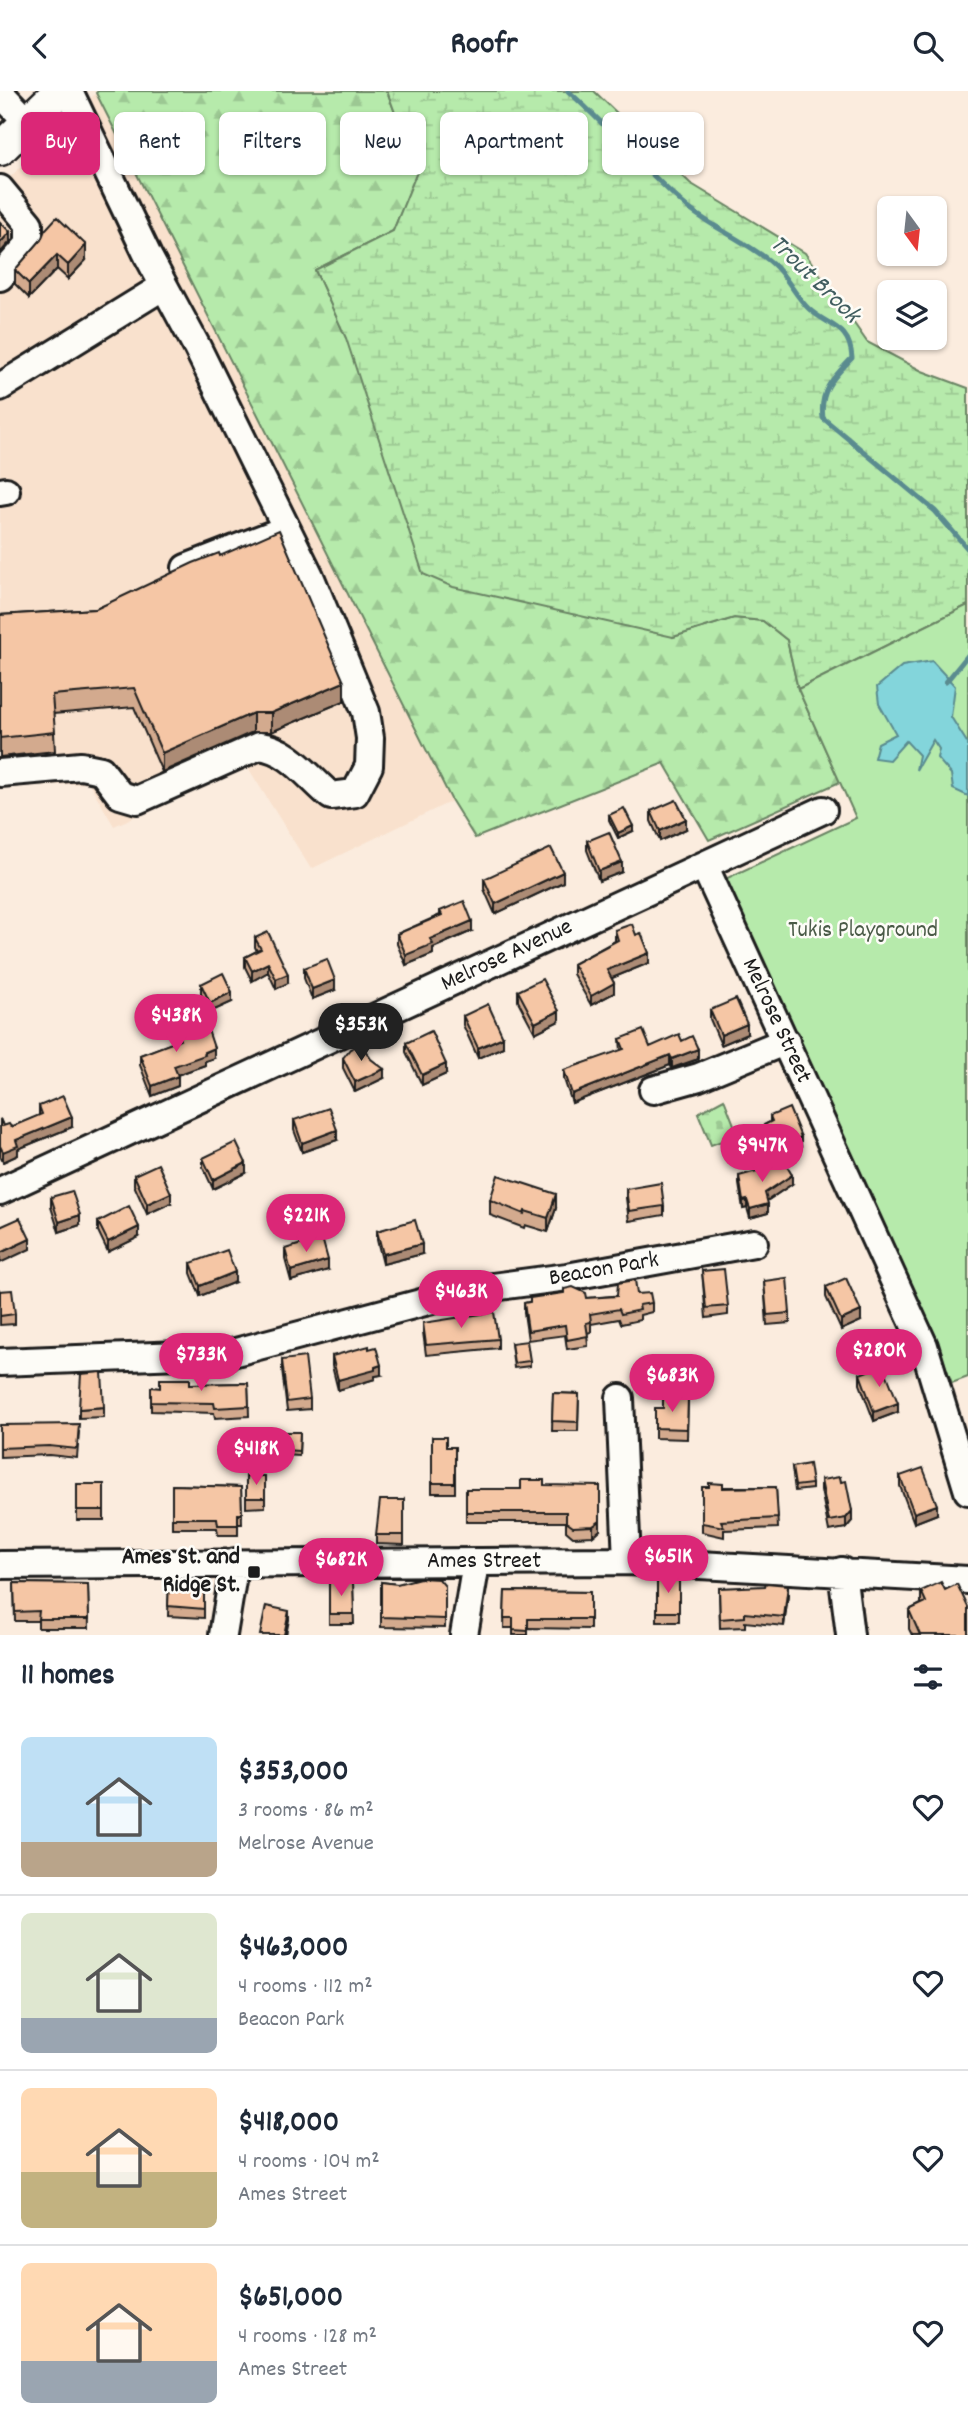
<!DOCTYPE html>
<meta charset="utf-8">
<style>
:root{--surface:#fff;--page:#f6f6f7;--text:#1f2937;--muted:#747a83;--line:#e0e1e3;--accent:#db2777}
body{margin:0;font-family:Dekko,sans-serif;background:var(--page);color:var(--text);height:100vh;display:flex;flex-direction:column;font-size:26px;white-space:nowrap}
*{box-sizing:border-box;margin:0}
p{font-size:23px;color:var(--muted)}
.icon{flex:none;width:38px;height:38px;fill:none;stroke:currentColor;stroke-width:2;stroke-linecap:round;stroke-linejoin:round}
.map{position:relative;height:1544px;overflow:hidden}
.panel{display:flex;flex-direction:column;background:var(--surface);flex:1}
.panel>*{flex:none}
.top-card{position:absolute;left:21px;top:21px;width:928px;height:63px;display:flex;gap:14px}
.needle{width:46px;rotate:165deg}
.tools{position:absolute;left:877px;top:105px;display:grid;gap:14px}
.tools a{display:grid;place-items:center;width:70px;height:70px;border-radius:10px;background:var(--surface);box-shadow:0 2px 5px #0004;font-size:35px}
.price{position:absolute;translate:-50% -60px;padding:0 16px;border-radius:24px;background:var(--accent);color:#fff;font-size:23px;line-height:46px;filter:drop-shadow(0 2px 4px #0008)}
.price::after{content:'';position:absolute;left:50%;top:42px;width:21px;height:16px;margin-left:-10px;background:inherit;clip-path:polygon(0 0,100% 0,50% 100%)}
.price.on{background:#222;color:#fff}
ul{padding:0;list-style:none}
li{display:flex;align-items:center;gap:21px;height:175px;padding:0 21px}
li+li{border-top:2px solid var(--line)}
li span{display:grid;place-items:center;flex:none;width:196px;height:140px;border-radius:10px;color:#555}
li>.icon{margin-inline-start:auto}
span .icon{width:84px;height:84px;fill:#fffc;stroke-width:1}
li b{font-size:30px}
h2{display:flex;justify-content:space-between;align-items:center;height:84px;padding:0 21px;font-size:30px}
.tag{padding:0 24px;border-radius:10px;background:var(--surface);box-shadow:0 2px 5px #0004;font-size:24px;line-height:63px}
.tag.on{background:var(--accent);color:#fff}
header{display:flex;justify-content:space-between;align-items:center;height:91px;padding:0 21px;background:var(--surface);font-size:32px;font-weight:800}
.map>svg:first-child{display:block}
.built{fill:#f9e1cd}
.forest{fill:url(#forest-firs);stroke:#698364;stroke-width:2}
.wetland{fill:url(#wetland-marsh);stroke:#698364;stroke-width:2}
.cemetery{fill:url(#cemetery-stones);stroke:#698364;stroke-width:2}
.park{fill:#b6eaab;stroke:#698364;stroke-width:2}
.water{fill:#83d5db;stroke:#5a8b8f;stroke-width:2}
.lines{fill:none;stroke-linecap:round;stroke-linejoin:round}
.stream{stroke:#5a8b8f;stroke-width:5}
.minor-casing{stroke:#1c1c1c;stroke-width:32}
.major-casing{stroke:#1c1c1c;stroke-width:37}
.minor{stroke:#fdfcf7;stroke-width:26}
.major{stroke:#fdfcf7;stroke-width:32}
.wall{fill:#d3aa8e;stroke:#1c1c1c;stroke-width:2}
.shaded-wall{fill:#ac8b74;stroke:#1c1c1c;stroke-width:2}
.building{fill:#f5c6a5;stroke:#1c1c1c;stroke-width:2}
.poi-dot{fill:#1c1c1c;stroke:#fdfcf7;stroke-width:2.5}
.labels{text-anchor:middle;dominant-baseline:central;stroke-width:5;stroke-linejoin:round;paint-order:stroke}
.park-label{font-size:24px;fill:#4a5a47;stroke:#fdfcf7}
.street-label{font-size:24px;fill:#1c1c1c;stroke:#fdfcf7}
.poi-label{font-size:24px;font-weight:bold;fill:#1c1c1c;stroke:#fdfcf7;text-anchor:end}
.water-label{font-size:26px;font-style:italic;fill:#405d5f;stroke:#fdfcf7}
</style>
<header><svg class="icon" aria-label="back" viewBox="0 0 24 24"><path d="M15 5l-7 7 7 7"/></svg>Roofr<svg class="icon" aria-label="search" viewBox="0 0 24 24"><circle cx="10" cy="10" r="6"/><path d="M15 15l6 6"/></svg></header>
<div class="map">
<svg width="968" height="1544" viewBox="0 0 968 1544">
<defs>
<pattern id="forest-firs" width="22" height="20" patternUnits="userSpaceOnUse" patternTransform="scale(1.75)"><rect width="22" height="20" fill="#b6eaab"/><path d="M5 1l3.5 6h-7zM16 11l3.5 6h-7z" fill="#9cc893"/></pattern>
<pattern id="wetland-marsh" width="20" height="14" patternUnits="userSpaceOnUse" patternTransform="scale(1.75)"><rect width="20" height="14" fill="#b6eaab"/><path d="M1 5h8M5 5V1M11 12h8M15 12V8" fill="none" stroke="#9cc893"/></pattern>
<pattern id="cemetery-stones" width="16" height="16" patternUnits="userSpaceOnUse" patternTransform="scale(1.75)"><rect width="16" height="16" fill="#b6eaab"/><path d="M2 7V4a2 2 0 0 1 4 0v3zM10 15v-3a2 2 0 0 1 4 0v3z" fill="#9cc893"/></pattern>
</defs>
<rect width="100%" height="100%" fill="#fbecde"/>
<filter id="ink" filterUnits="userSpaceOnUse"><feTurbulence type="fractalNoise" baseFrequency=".0143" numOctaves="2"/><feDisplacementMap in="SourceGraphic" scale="14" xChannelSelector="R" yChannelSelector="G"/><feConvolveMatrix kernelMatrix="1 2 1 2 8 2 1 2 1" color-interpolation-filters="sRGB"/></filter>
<g filter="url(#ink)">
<path class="built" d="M96,2L452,710L311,778L247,675L114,735L89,692L0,697V96Z"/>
<path class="forest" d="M98,0H387L401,38L422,71L393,140L315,179L346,247L673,546L734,527L763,530L787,549L798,598L840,691L709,749L664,672L475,747L452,710L96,2Z"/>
<path class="wetland" d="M387,0H594L690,92L805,162L867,251L922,280L968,297V514L798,598L787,549L763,530L734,527L673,546L453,496L423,483L346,247L315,179L393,140L421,71L401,38Z"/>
<path class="cemetery" d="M724,1008L738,1044L711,1054L698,1022Z"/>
<path class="park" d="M968,514V1286L952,1292L928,1229L723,789L856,727L798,598Z"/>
<path class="water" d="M932,570L955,595L951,626L968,653V705L953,698L951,683L937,667L939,658L933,649L916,679L919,664L906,650L889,669L874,667L878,652L896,643L879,613L877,596L902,575Z"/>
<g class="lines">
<path class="stream" d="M568,0C609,36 645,80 687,116C713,137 746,150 772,172C787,185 795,205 809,218C829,236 850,234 852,267C834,286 819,299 823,327L935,420L968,458
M946,591L968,564"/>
<g class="minor-casing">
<path id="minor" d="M0,2L28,31
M0,98L29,133V153L0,186
M0,296L164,195
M0,401L6,400
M186,477L284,439
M0,682L81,675L101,679L120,704L137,709L259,655C289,658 308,686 331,705L355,702L369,675L370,647L366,621L310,485L197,256L148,165L69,0
M704,774L924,1255L968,1400
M653,999L699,986L786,950
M0,1100L823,719
M0,1271L232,1262L470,1199L567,1186L754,1152
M620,1307L627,1470
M0,1474L627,1470L968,1489
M842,1480L850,1544
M223,1544L235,1471
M464,1544L476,1472"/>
</g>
<g class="major-casing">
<path id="major" d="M0,58L60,0"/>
</g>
<use href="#minor" class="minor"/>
<use href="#major" class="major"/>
</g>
<path class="wall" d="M41,149L86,169L68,188L57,178L29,207L15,193V179Z
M220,465L344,610L271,641H253L162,681L134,616L53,623L55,660L0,666V524L96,518Z
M651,720L686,738L660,750L651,730Z
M609,724L633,740L618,747L609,729Z
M587,750L622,781L599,790L587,759Z
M484,788L563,791L495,823L484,798Z
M440,820L472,840L433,857V863L406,874L397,853V843L440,824Z
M615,839L636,844L649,872L612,887L614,902L591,914L573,883V873L615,850Z
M255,847L288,892L276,898L268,881L252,890L245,876V866L257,860L255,856Z
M304,877L335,899L312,908L304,887Z
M201,893L232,911L210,921L201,903Z
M518,900L559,930L535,942L518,910Z
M710,919L747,943L721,954L710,928Z
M463,925L503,956L478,967L463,934Z
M178,943L214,967L205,970V974L177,984L178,995L152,1005L140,974V964L178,950Z
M620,948L650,956L682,950L698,968L672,977L670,974L572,1012L564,988V979L621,960Z
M406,952L446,983L422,994L406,961Z
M343,967L384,987L355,1001L343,977Z
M39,1015L72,1036L18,1058V1064L3,1071L0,1065V1028L3,1035L11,1036L39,1025Z
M770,1025L801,1055L773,1067L764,1043V1034L770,1031Z
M294,1029L337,1049L302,1061L294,1039Z
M203,1067L246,1082L213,1098L203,1076Z
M134,1084L171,1112L147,1123L134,1094Z
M739,1085L792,1093L767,1110L768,1122L750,1127L747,1117L743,1118L739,1093Z
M626,1098L664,1115V1124L629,1130L626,1107Z
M51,1106L80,1134L59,1141L51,1116Z
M490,1109L556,1117L548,1141L525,1134L524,1137L490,1124Z
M98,1131L139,1146L108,1161L98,1140Z
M377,1140L422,1163L383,1173L377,1149Z
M285,1158L328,1179L291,1190L285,1168Z
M191,1172L235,1191L200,1205L191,1182Z
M702,1180L728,1215V1224L706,1227Z
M764,1190L790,1222V1232L767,1234Z
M826,1196L861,1230L841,1239L826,1206Z
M564,1198L587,1207L637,1203L652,1212V1221L640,1224V1229L621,1233L619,1228L591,1233V1241L587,1242L588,1255L567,1258L565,1244L528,1249L524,1222V1212L564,1202Z
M0,1200L15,1223V1233L0,1234Z
M423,1232L498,1248V1257L426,1264L423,1241Z
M511,1252L530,1270V1275L514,1277Z
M332,1265L381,1284L375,1285V1288L338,1299L332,1275Z
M282,1269L310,1308V1318L287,1320L282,1278Z
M860,1283L898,1321L874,1330L860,1293Z
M248,1292L249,1325L215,1327L214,1322L151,1320V1296L160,1297L190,1293Z
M553,1302L579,1303L578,1340H552Z
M688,1308L687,1348L655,1347V1317H663Z
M104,1316V1326L79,1327V1318Z
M0,1334L79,1341L77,1367L49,1364L0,1366Z
M285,1341H300L299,1365L284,1364Z
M432,1346L446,1356H455V1402H432Z
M792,1376L812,1393V1398L795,1400Z
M246,1385H265V1416L246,1417Z
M900,1385L937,1423L914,1432L900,1395Z
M821,1389L852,1430L846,1437L829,1440L821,1399Z
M77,1393H104V1429H77Z
M172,1394L241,1396L242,1433H238V1444H218L217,1437H172Z
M544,1394L600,1439L593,1445L573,1446L566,1440V1431H466V1398H521Z
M702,1396H776L778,1437L724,1439V1446L702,1441Z
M404,1409V1454L376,1453V1444Z
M657,1488H679V1531H657Z
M329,1489L353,1492L354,1533H329Z
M169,1491L204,1496V1527L168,1525Z
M381,1491L397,1493L445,1495V1537L381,1536Z
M14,1492L88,1493L89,1537H38V1530H15Z
M719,1497L788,1504L784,1535L745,1531V1536L720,1537Z
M945,1499L968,1544H912L909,1538V1519L921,1513V1500Z
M505,1500L590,1501V1538L528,1537V1544H513V1537H504Z"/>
<path class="shaded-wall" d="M10,141V151L0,162V152Z
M86,154V169L68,188V174Z
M57,164V178L29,207V193Z
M344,591V610L271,641V622Z
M253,622V641L162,681V662Z
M686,728V738L660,750V740Z
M633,735V740L618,747V742Z
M622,771V781L599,790V780Z
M563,781V791L495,823V813Z
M472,830V840L433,857V863L406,874V864L430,848Z
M649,862V872L607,889V879Z
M268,872V881L252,890V880Z
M288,883V892L276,898V888Z
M335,889V899L312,908V898Z
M614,892V902L591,914V905Z
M232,901V911L210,921V912Z
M559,920V930L535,942V932Z
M747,933V943L721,954V944Z
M503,946V956L478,967V957Z
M214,957V967L205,970V974L174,985V975Z
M698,958V968L672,977V968Z
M670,964V974L572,1012V1003Z
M446,973V983L422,994V984Z
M384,978V987L355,1001V991Z
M178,985V995L152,1005V995Z
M72,1026V1036L18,1058V1064L3,1071V1061L16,1049Z
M337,1039V1049L302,1061V1052Z
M801,1046V1055L773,1067V1058Z
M246,1072V1082L213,1098V1089Z
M792,1084V1093L765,1111V1102Z
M171,1102V1112L147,1123V1113Z
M556,1103V1117L548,1141V1127Z
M747,1109V1117L743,1118V1110Z
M768,1113V1122L750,1127V1118Z
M80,1124V1134L59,1141V1131Z
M139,1136V1146L108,1161V1151Z
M30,1148V1158L0,1172V1162Z
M422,1153V1163L383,1173V1163Z
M328,1169V1179L291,1190V1180Z
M235,1181V1191L200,1205V1195Z
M861,1220V1230L841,1239V1229Z
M381,1274V1284L375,1285V1288L338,1299V1289Z
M898,1312V1321L874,1330V1321Z
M937,1414V1423L914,1432V1422Z
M852,1420V1430L846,1437V1427Z
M600,1430V1439L593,1445V1435Z
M788,1494V1504L784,1535V1526Z
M289,1520V1529L286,1544H284Z"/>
<path class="building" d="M57,126L86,154L68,174L57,164L29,193L15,179L41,149L45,139Z
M0,131L10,141L0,152Z
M279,439L344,591L271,622H253L162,662L134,597L52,604L55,641L0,647V524L96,518L193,472L219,462L220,465Z
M676,709L686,728L660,740L651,720Z
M624,717L633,735L618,742L609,724Z
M609,741L622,771L599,780L587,750Z
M551,757L563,781L495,813L484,788Z
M464,810L472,830L430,848L433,853L406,864L397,843L442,824L440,820Z
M632,833L636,844L641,842L649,862L607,879L614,892L591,905L573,873L618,849L615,839Z
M268,841L288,883L276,888L268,872L252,880L245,866L261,858L255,847Z
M327,868L335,889L312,898L304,877Z
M223,882L232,901L210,912L201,893Z
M542,888L559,920L535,932L518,900Z
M736,908L747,933L721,944L710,919Z
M488,913L503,946L478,957L463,925Z
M206,933L214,957L204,961L205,964L174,975L178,985L152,995L140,964L180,949L178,943Z
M643,939L650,956L679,943L682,950L692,945L698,958L672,968L670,964L572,1003L564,979L624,958L620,948Z
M431,940L446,973L422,984L406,952Z
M361,953L371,968L384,978L355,991L343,967L350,958Z
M63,1005L72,1026L16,1049L18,1055L3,1061L0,1055V1028L3,1035L9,1033L11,1036L42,1023L39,1015Z
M329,1017L337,1039L302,1052L294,1029Z
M789,1017L801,1046L773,1058L764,1034L772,1030L770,1025Z
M236,1051L246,1072L213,1089L203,1067Z
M785,1072L792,1084L765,1102L768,1113L750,1118L747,1109L743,1110L739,1085Z
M158,1073L171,1102L147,1113L134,1084Z
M498,1084L556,1103L548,1127L525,1120L524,1123L490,1109Z
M661,1092L664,1115L629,1120L626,1098Z
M72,1100L80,1124L59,1131L51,1106Z
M129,1115L139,1136L108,1151L98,1131Z
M20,1127L30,1148L0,1162V1136Z
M415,1129L422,1153L383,1163L377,1140Z
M322,1147L328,1169L291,1180L285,1158Z
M227,1159L235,1181L200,1195L191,1172Z
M724,1178L728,1215L706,1217L702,1180Z
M787,1187L790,1222L767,1224L764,1190Z
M846,1187L861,1220L841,1229L826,1196Z
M635,1189L637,1203L650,1202L652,1212L639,1214L640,1219L621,1223L619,1218L590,1223L591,1231L586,1232L588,1245L567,1249L565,1234L528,1240L524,1212L530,1211V1207L564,1202V1198L573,1196L586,1202L587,1207L617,1205L618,1192Z
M12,1199L15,1223L0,1225V1200Z
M494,1221L498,1248L426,1254L423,1232Z
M527,1250L530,1270L514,1272L511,1252Z
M369,1255V1258L376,1256L381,1274L375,1276V1279L338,1289L332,1265Z
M305,1266L310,1308L287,1311L282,1269Z
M883,1274L898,1312L874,1321L860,1283Z
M102,1281L104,1316L79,1318L81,1283Z
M160,1288H190V1293L248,1292L249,1315L215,1317L214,1312L151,1311V1296L160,1297Z
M553,1302L579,1303L578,1331L552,1330Z
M663,1307L688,1308L687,1338L655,1337V1317H663Z
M79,1333L77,1358L49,1355L0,1357V1334Z
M285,1341H300L299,1360L284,1359Z
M432,1346H446V1356H455V1392H432Z
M809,1373L812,1393L795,1395L792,1376Z
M923,1377L937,1414L914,1422L900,1385Z
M246,1385H265V1407H246Z
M840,1386L841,1391L846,1390L852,1420L846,1427L829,1430L821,1389Z
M521,1389H544V1394L600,1395V1430L593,1435L573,1436L566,1431V1421H466V1398H521Z
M709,1392L723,1393V1397L776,1396L778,1427L721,1430L724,1436L702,1432V1396H709Z
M77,1393H104V1419H77Z
M172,1394L241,1396L242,1423H238V1434H218L217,1427H172Z
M380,1409H404V1444H376Z
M420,1487L439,1488L445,1495V1528L381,1526V1491L397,1493Z
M657,1488H679V1521H657Z
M329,1489L353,1492L354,1523H329Z
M169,1491L188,1492L204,1496V1518L168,1515Z
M941,1491L945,1499L957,1493L968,1516V1544H920L909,1519L926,1511L921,1500Z
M14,1492L88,1493L89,1528H38L39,1520L15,1521Z
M766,1492L788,1494L784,1526L745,1522V1526L720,1528L719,1497L765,1495Z
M505,1500L590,1501V1528H528V1540L513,1539V1527H504Z
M266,1515L289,1520L284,1544H260Z"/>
</g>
<rect class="poi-dot" x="247" y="1474" width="14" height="14" rx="3.5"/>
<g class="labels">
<g class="park-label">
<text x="863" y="840">Tukis Playground</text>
</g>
<g class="street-label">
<text transform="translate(507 865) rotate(-25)">Melrose Avenue</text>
<text transform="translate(776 930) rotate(65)">Melrose Street</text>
<text transform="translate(604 1179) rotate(-10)">Beacon Park</text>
<text x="484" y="1471">Ames Street</text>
</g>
<g class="poi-label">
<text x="240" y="1467">Ames St. and<tspan x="240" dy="28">Ridge St.</tspan></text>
</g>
<g class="water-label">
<text transform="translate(814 189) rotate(44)">Trout Brook</text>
</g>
</g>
</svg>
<div class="tools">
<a><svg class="needle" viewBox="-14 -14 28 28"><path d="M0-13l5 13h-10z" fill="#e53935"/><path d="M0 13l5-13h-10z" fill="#747a83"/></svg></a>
<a><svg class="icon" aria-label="layers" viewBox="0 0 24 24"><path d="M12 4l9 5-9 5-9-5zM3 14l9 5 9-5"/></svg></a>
</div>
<b class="price" style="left:176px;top:963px">$438K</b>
<b class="price on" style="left:361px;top:972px">$353K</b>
<b class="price" style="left:762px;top:1093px">$947K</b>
<b class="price" style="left:306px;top:1163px">$221K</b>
<b class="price" style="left:461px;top:1239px">$463K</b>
<b class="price" style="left:879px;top:1298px">$280K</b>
<b class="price" style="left:201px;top:1302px">$733K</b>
<b class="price" style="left:672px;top:1323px">$683K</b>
<b class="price" style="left:256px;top:1396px">$418K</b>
<b class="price" style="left:668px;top:1504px">$651K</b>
<b class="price" style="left:341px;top:1507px">$682K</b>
<div class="top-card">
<a class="tag on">Buy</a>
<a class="tag">Rent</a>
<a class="tag">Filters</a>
<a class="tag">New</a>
<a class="tag">Apartment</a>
<a class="tag">House</a>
</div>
</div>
<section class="panel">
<h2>11 homes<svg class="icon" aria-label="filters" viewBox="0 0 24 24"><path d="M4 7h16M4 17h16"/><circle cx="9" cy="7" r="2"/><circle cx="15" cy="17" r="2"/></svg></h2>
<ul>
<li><span style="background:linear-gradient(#bfe0f5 75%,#b9a48a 0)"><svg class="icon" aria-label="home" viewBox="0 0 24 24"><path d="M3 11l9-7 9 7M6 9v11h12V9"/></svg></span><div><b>$353,000</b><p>3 rooms · 86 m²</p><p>Melrose Avenue</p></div><svg class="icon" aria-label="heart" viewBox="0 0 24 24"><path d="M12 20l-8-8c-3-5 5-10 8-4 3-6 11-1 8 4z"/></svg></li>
<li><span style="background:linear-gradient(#dfe7d0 75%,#9aa5b1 0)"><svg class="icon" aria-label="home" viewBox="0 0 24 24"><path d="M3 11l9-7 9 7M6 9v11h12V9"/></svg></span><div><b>$463,000</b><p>4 rooms · 112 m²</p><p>Beacon Park</p></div><svg class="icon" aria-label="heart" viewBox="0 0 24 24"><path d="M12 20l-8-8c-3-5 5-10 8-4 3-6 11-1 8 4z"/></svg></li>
<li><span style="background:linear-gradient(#ffd9b3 60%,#c2b280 0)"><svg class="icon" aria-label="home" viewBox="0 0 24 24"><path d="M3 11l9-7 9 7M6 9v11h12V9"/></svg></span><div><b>$418,000</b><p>4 rooms · 104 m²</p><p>Ames Street</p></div><svg class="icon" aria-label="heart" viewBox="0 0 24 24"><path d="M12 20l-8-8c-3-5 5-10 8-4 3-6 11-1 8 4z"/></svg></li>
<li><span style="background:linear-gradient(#ffd9b3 70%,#9aa5b1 0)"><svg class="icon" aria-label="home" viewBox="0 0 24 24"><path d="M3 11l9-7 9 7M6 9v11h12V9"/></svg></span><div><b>$651,000</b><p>4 rooms · 128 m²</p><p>Ames Street</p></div><svg class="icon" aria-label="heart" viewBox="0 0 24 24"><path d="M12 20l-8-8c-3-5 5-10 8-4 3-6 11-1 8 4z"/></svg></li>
</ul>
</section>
